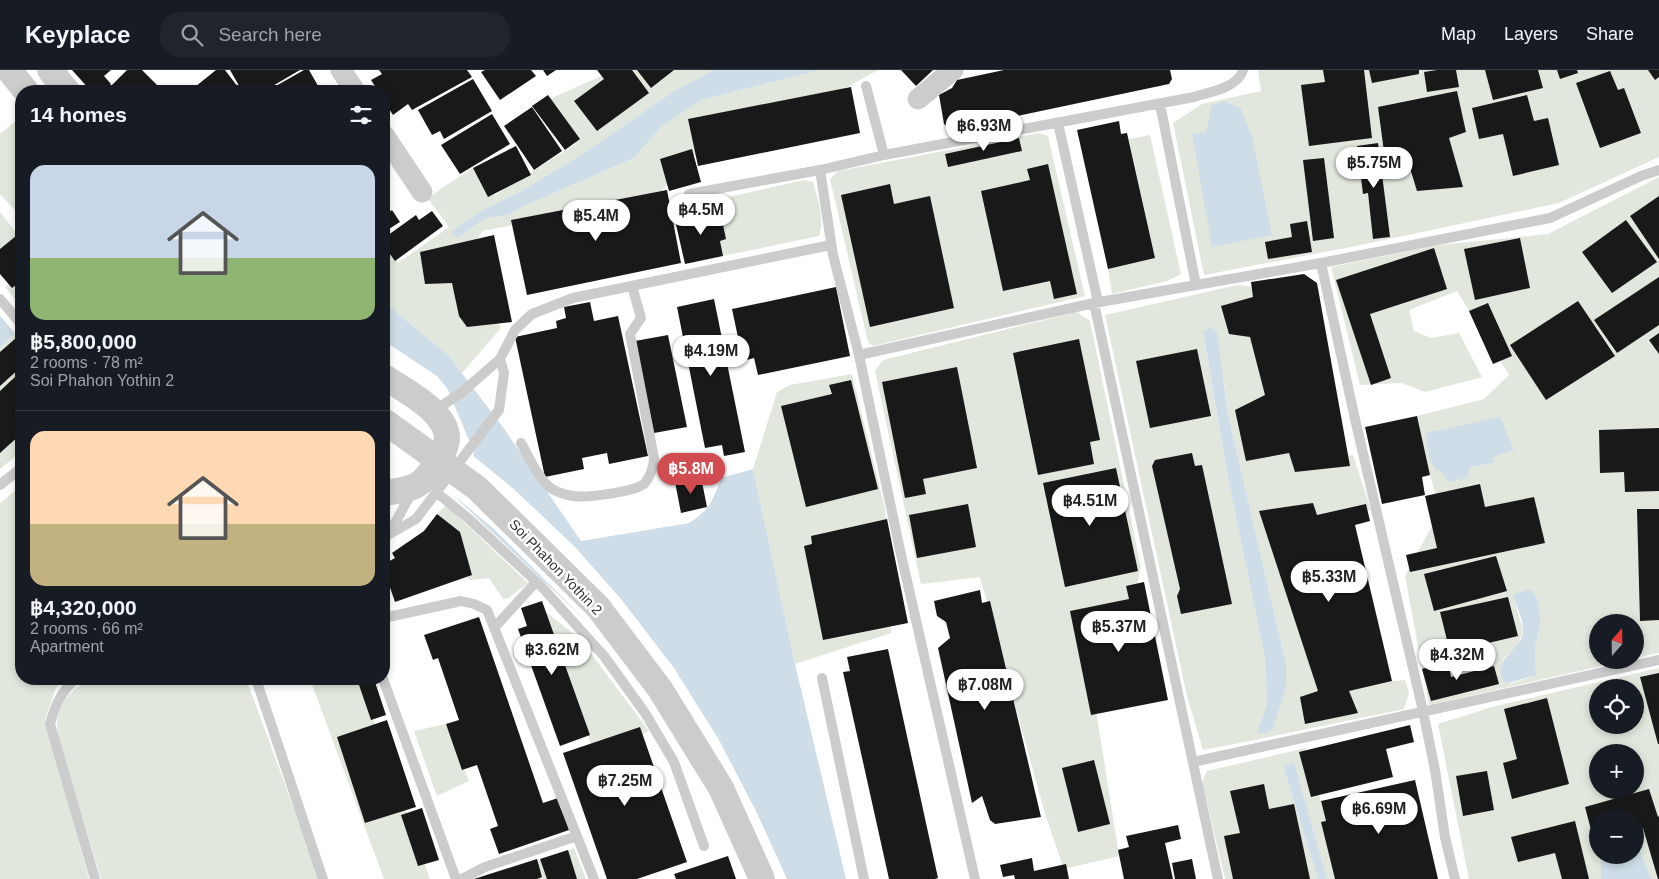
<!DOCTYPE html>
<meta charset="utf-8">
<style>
:root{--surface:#171b24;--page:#20242c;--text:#f1f3f6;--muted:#9ea1a6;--line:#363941;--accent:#d04c51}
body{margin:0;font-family:Arial,sans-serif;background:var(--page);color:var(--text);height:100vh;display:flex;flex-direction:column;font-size:19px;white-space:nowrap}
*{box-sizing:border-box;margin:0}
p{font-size:16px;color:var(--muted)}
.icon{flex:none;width:28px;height:28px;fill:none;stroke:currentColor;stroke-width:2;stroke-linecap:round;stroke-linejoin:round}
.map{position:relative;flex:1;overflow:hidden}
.drawer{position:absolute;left:15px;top:15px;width:375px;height:600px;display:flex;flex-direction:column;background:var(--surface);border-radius:20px;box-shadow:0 2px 8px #0003}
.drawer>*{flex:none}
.needle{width:32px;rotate:20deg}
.fabs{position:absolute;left:1589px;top:544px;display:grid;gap:10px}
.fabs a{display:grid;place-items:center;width:55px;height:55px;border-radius:50%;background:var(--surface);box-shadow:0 2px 8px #0003;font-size:25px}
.price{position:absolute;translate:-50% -42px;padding:0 11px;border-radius:18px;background:#fff;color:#222;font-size:16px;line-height:32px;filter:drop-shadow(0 1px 2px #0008)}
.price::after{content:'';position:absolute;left:50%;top:30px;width:15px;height:11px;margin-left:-8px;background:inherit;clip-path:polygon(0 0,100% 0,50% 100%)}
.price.on{background:var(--accent);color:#fff}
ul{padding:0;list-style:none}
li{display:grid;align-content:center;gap:10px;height:265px;padding:0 15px}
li+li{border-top:1px solid var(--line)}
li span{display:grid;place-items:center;height:155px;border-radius:15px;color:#555}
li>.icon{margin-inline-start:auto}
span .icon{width:90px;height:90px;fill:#fffc;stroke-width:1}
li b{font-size:21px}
h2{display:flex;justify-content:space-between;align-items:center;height:60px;padding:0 15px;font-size:21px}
header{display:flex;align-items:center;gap:30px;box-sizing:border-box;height:70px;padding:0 25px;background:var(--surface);border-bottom:1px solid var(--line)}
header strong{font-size:24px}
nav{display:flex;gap:28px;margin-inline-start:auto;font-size:18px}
.search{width:350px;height:45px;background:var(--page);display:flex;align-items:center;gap:12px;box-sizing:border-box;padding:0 18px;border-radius:20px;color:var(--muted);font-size:19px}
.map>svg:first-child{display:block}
.green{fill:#e1e7dc;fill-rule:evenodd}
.water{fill:#cedde7}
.pier{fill:#fff}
.building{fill:#191919}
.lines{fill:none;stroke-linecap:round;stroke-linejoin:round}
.service{stroke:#ccc;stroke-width:10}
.minor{stroke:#ccc;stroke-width:21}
.tertiary{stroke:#ccc;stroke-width:26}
.tertiary-bridge{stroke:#ccc;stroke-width:26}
.labels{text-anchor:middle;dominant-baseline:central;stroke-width:5;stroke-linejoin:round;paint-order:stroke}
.street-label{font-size:14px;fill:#323232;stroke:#fff}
</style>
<header>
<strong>Keyplace</strong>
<div class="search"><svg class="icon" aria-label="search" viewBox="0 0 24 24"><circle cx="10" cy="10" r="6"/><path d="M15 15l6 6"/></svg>Search here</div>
<nav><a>Map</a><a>Layers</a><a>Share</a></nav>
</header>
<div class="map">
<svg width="1659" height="809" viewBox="0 0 1659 809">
<rect width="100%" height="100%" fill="#fff"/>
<path class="green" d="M607,0H713L671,23L587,81L518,123L486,138L453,160L458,167L486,148L508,145L522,137L634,88L662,56L701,30L819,0H878L790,48L685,90L659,125L483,161L461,191L501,258L462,303L448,285L384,232V173L398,193L449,157L428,129L436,122L473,98L495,125L576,74L547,30L608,3Z
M1258,0H1659V87L1559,133L1351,177L1204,205L1173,53L1202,34L1261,21Z
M21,47V147L0,124V64Z
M1039,63L1048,66L1085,226L873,276L868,272L830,109L838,101Z
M1150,65L1181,204L1167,211L1112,224L1108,199L1155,188L1129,69Z
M1659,107V583L1635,588V552H1598V590H1628L1429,635L1405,506L1440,441L1430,405L1417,346L1484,329L1509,305L1457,221L1409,240L1414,261L1431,268L1459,263L1482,307L1425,322L1401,313L1360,315L1331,197L1439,175L1548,164ZM1513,380L1492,387L1493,393L1470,397L1448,412L1441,401ZM1513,525L1541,554L1535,576L1536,605L1513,613L1506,614L1503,589L1518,575L1523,560Z
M804,110L813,112C818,130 825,148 819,166L723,186L711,131Z
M0,142L18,165L21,163V237L5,217L13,209L0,193Z
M1237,215L1255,217L1298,393L1353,385L1371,440L1318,452L1356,614L1405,610L1409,623L1404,639L1250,671L1203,680L1187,626L1105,245ZM1203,263L1224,310L1228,344L1286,594L1268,663H1257L1267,635L1265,589L1228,408Z
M1077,242L1090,251L1141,497L1133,533L1091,608L1119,786L1064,799L1045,744L980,507L921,514L875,301L883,290Z
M15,263L21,273V382L0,399V278Z
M852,304L885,439L891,563L795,594L753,399L777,322L790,315Z
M21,416V609H65L56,618L45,650L89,809H0V433Z
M446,435L528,513L509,528L503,529L489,508L469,510L437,444Z
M546,542L580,569L649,661L596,689Z
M1659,598V809H1651L1638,774L1635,773V748H1598V785H1601V809H1469L1438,654L1492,637ZM1598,618H1635V655H1598ZM1598,682H1635V720H1598Z
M90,609H246L320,809H101L59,671C58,663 56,654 58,647C62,628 75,617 90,609Z
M310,609H359L430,809H384Z
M446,654L469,711L437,726L414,661Z
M1306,678L1342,809H1327L1294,694L1283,696L1318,809H1225L1202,712L1207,701Z
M574,778L586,809H486Z"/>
<path class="water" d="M713,0H819L701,30L662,56L634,88L522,137L508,145L486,148L458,167L452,164L453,160L486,138L518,123L587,81L671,23Z
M1225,31L1241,39L1252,67L1272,165L1212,177L1192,64L1206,62L1212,35Z
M384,232L448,285L505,360L581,471L689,453C710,440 713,430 721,408L753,399L795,594L846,809H742L709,725L587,552L454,426L470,400L474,382L447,318L437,306L384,271Z
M0,246L15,263L0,278Z
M1210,257L1217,261L1228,344L1286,594V617L1273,658L1268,663H1257L1267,634L1265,589L1228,408L1203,262Z
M1500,347L1514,380L1493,387V393L1470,397L1467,408L1448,412L1441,401L1435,399L1429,385L1426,363Z
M1526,520L1533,521L1537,529L1541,554L1535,576L1536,605L1506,614C1487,588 1524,582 1523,559C1523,550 1516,535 1513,525Z
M1294,693L1327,809H1318L1283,696Z
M1635,773L1638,774L1651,809H1601V785H1635Z"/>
<path class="pier" d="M471,384L516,421L575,477L621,529L674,598L719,670L757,743L787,809H742L723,769L707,727L656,650L587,552L494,459L452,424L468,399Z"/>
<path class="building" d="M72,0H111L104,6L111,14L102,21H91Z
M127,0H142L163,21H106Z
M216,0H225L241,21H190Z
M230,0H300L264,21H242Z
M304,0H309L321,21H267Z
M379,0H467L472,7L412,40L408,34L393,45L384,31V21H378L371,10L382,4Z
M485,0H531L536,6L500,30L481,2Z
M543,0H556L547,6Z
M597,0H632L649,23L597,61L574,31L604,9Z
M637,0H674L651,18Z
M901,0H933L916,16Z
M1004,0H1170L1172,9L1169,14L951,60L944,54L939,25L952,18L957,10Z
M1323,0H1364L1372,68L1309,76L1301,15L1325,12Z
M1369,0H1419V4L1372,13Z
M1437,0H1456L1459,17L1427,22L1424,2Z
M1485,0H1538L1543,18L1493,30Z
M1557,0H1577L1578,3L1560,9Z
M1648,0H1659V7L1655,10Z
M1610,1L1618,20L1624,18L1641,63L1600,78L1576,13Z
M473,9L492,41L444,69L440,61L432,65L418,40Z
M851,17L860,63L698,96L688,49Z
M1457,21L1466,62L1449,68L1463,117L1417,121L1406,85L1385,89L1378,37Z
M548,25L580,69L565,80L532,36Z
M1527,25L1534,51L1548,48L1559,95L1513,106L1503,64L1479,69L1472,38Z
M532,37L562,81L534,100L504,56Z
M492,44L510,74L460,104L441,75Z
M1119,51L1121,64L1127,63L1155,188L1108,199L1077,60Z
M1019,68L1022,81L948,97L945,84Z
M1378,73L1390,167L1373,169L1368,123L1363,124L1357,76Z
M516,76L531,105L488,127L473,98Z
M692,79L701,112L669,121L660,89Z
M1324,88L1334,168L1313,171L1303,90Z
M1048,94L1077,224L1054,229L1050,211L1003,221L981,121L1030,110L1027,99Z
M384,97L390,107L384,111Z
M890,114L894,134L930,126L954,238L870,257L841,125Z
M667,120L681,193L527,225L511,150Z
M1659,126V189L1630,146Z
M384,135L389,142L392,140L400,152L384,162Z
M713,137L716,151L722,150L726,169L720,171L723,186L685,194L675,150L685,149L683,143Z
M432,141L443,156L395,191L384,176V168L416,145L419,150Z
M1626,150L1657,192L1612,223L1582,182Z
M1307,151L1312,182L1268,189L1265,172L1292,167L1290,154Z
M21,162V211L12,218L0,204V179Z
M494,165L512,252L467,257L459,246L452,213L425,214L420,182Z
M1520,168L1530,218L1475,230L1464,179Z
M1434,178L1447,219L1370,244L1391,308L1371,315L1336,210Z
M1304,204L1317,213L1350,396L1295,402L1289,383L1246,391L1235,340L1265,325L1250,267L1229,264L1221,236L1253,227L1251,212Z
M1659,207V255L1617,283L1594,250Z
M836,217L850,286L758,305L754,288L743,291L732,239Z
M714,229L745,382L724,386L722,375L705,378L677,237Z
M1578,231L1615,286L1546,330L1510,275Z
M590,232L594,251L618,246L648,386L609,394L607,383L582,388L584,399L545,407L515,267L557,258L556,251L566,248L564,237Z
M1488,233L1512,286L1493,294L1469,241Z
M1659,263V284L1649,270Z
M668,265L687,357L654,363L635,271Z
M16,268L21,275V297L0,316V282Z
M1079,269L1100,370L1090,372L1094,394L1038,405L1013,283Z
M1197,279L1211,346L1150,358L1136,291Z
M957,297L977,398L923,409L926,424L905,428L882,312Z
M15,307L19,312L21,310V364L0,383V321Z
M851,310L878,419L806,437L781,336L832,324L829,315Z
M1417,346L1430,405L1422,407L1425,425L1382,434L1365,357Z
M1659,358V421L1625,422L1624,402L1600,403L1599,360Z
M1192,383L1195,396L1202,395L1232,534L1181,544L1177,526L1180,519L1152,396L1155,390Z
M1116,398L1138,501L1065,517L1043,413Z
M701,407L707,437L681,443L675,412Z
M1480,414L1485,437L1534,427L1545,473L1410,502L1406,485L1437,478L1425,426Z
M1313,433L1317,445L1366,434L1370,451L1355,455L1392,611L1349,621L1358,643L1305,654L1300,627L1318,621L1259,441Z
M968,434L976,477L917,488L909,445Z
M1637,439H1659V550L1640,551Z
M437,444L460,462L472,505L395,532L384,500V494L395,488L392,483L424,461Z
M887,449L908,553L823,570L804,476L812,474L811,466Z
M1496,486L1507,521L1434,541L1424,504Z
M1144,512L1168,630L1091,645L1070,541L1129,529L1126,516Z
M980,520L982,533L990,531L1041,747L995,754L990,750L982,726L972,733L938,578L950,568L946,552L937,546L934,531Z
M1508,527L1518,566L1450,582L1440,542Z
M542,531L590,665L560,676L518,559L527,556L521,538Z
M479,547L543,733L558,728L569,760L499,784L490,759L498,756L477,695L462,700L446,654L459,650L438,588L433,590L424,565Z
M888,579L938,808L935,809H889L843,602L850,601L847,587Z
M1448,592L1451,607L1494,596L1499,614L1431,631L1422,599Z
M1659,603V674H1658L1640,607Z
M357,609H374L386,645L371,650Z
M1547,628L1569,714L1512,729L1503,693L1517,689L1504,639Z
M387,650L416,737L365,753L337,667Z
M1410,655L1414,672L1386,679L1393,707L1311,727L1299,682Z
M640,657L687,792L637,809H607L563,683Z
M1094,690L1110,754L1078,762L1062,698Z
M1487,701L1494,740L1463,746L1456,706Z
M1415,710L1438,809H1335L1321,752L1326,751L1321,731Z
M1264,714L1269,739L1294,734L1310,809H1233L1224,766L1240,763L1230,721Z
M1649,719L1658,747L1659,746V809H1658L1643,758L1635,760V748H1598V770L1594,771L1585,737Z
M422,738L439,790L418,796L401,745Z
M1575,751L1589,809H1562L1555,783L1518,792L1511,767Z
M1178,755L1181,769L1165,773L1173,809H1124L1118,780L1129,777L1126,766Z
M568,780L577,809H547L540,789Z
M728,786L736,809H676L674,804Z
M1032,788L1034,801L1066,794L1069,809H1015L1014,805L1003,807L1000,795Z
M537,789L542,807L537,809H474Z
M1192,789L1196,809H1175L1172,793Z"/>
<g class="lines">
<path class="service" d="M866,16L884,85
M1160,34L1196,215
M1058,53L1098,232
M820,100L884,85L1194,27C1209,22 1238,18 1243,0
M689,124L820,100L833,185L859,285L900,480L975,809
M1321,193L1355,349L1423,641L1435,700L1445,767L1455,809
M0,229L21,254
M1094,233L1218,809
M859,285L1094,233L1321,193L1550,148L1641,106L1659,100
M500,289L515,260L532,244L573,228L831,175
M521,373C529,387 540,413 554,420C559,423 567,425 573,426C586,428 636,422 645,413C650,407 654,396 654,388L630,264L641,248L632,216
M0,415L21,398
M436,422L469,449L541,516L604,586L645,643L674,692L704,776
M389,464L412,422
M384,470L388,465L416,449L499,340L504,303L500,289L461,323L434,341
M384,548L461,531L474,534L487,540L594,809
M494,558L536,512
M822,608L864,809
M76,609C61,621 55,636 50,654L95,809
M256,609L323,809
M383,609L456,809
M1193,692L1659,590
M462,809L485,797L577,766"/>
<path class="minor" d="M341,0L355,21
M918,29L953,0
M384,65L422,122"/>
<path class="tertiary" d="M9,0L26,21
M50,0L67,21
M384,307C404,320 454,345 446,374C445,380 440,386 437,391C423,418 412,419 384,423"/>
<path class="tertiary-bridge" d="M384,351L477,418L598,537L660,619L721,718L762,809"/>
</g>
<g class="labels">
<g class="street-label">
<text transform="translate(556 497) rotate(46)">Soi Phahon Yothin 2</text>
</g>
</g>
</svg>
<div class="fabs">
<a><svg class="needle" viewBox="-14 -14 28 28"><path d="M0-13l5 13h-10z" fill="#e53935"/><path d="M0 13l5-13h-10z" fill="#9ea1a6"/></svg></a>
<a><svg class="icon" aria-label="locate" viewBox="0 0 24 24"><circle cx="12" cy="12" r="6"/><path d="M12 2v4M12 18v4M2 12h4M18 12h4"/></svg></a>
<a>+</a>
<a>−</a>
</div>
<b class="price" style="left:984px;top:82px">฿6.93M</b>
<b class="price" style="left:1374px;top:119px">฿5.75M</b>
<b class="price" style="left:701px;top:166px">฿4.5M</b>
<b class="price" style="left:596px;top:172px">฿5.4M</b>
<b class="price" style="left:711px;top:307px">฿4.19M</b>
<b class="price on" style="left:691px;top:425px">฿5.8M</b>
<b class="price" style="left:1090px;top:457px">฿4.51M</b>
<b class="price" style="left:1329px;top:533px">฿5.33M</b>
<b class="price" style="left:1119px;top:583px">฿5.37M</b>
<b class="price" style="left:552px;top:606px">฿3.62M</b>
<b class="price" style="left:1457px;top:611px">฿4.32M</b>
<b class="price" style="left:985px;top:641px">฿7.08M</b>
<b class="price" style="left:625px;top:737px">฿7.25M</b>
<b class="price" style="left:1379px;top:765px">฿6.69M</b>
<section class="drawer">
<h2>14 homes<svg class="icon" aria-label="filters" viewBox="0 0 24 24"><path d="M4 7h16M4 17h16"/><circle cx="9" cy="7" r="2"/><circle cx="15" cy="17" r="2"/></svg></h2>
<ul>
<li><span style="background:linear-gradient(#c9d6e8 60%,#8fb573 0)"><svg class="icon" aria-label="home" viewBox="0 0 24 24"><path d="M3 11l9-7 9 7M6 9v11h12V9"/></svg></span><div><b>฿5,800,000</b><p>2 rooms · 78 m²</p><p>Soi Phahon Yothin 2</p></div></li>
<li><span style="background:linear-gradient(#ffd9b3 60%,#c2b280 0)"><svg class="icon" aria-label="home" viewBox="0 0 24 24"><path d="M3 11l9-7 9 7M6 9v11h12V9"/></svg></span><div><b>฿4,320,000</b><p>2 rooms · 66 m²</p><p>Apartment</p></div></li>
</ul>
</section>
</div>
